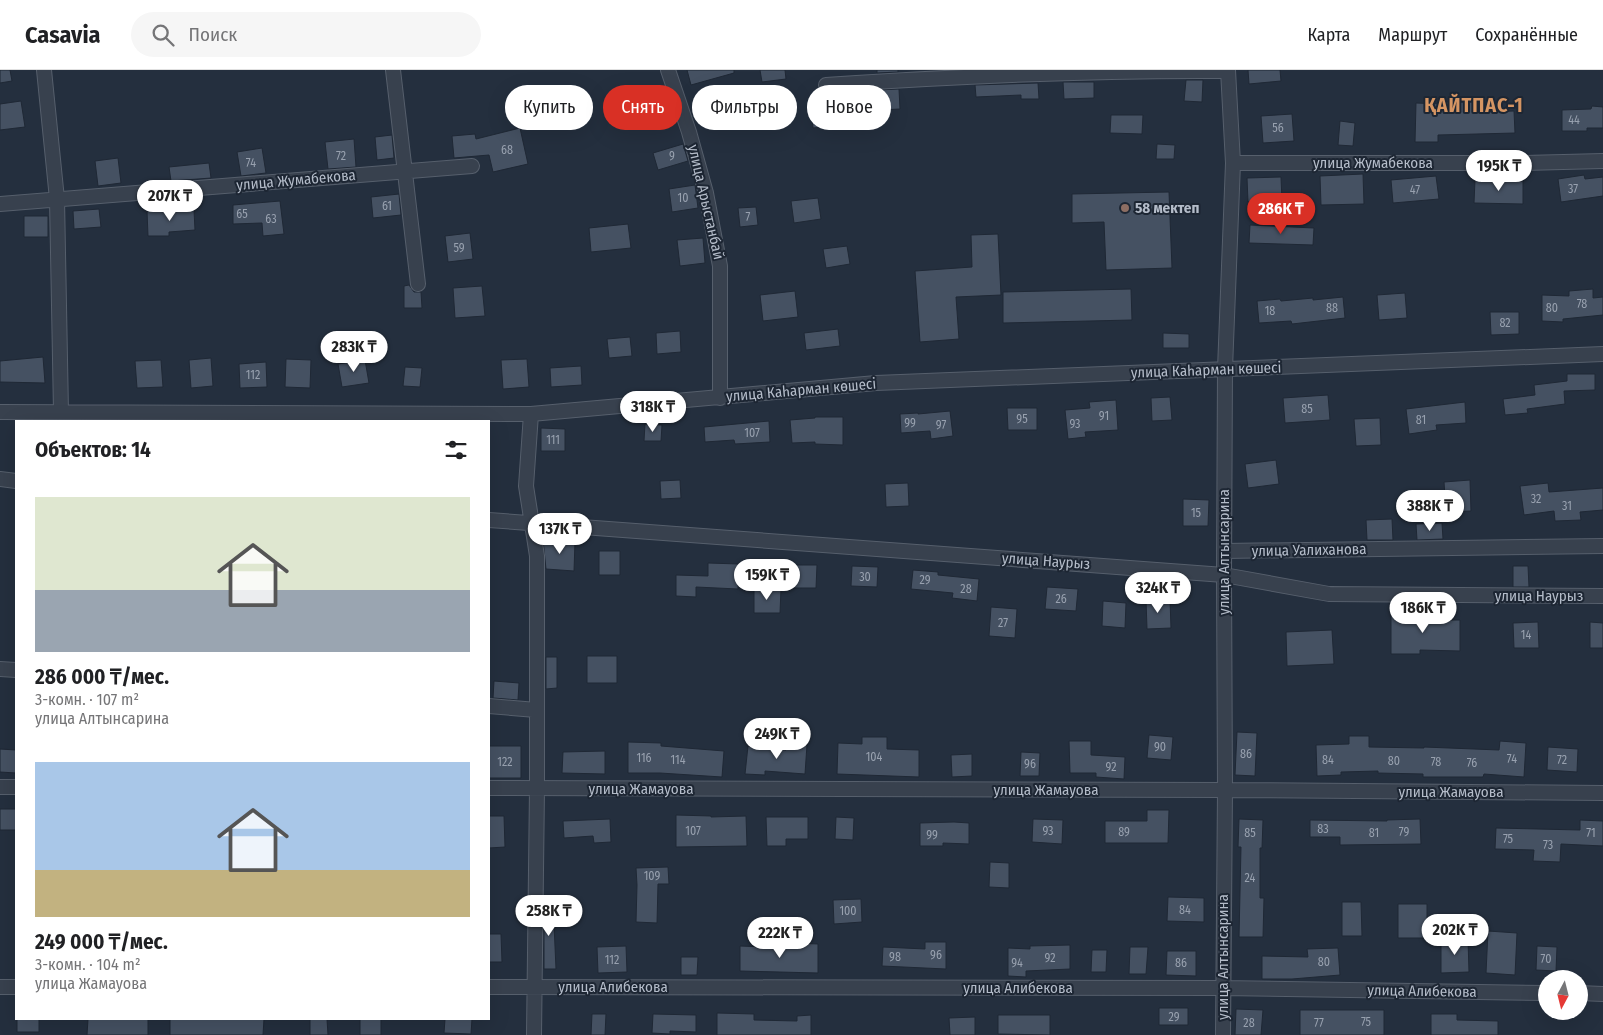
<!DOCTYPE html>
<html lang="ru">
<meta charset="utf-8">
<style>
:root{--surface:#fff;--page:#f6f6f6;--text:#202124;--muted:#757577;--line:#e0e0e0;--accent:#d93025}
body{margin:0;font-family:"Fira Sans Condensed",sans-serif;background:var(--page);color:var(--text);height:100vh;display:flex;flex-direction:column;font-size:19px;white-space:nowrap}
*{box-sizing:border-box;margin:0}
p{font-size:16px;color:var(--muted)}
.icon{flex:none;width:28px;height:28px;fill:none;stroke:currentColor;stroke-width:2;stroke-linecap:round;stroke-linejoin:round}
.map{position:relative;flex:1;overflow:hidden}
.panel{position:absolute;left:15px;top:350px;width:475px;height:600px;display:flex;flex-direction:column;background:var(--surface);border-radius:0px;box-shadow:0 5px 20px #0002}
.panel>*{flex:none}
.hud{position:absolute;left:505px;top:15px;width:475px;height:45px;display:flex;gap:10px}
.needle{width:32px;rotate:187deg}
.buttons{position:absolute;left:1538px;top:900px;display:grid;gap:10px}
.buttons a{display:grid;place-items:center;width:50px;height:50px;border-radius:50%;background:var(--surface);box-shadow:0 5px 20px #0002;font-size:25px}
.price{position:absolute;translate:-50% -42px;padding:0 11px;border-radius:18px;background:#fff;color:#222;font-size:16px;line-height:32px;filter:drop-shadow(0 1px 2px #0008)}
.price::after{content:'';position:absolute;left:50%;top:30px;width:15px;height:11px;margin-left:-8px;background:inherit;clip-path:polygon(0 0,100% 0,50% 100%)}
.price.selected{background:var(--accent);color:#fff}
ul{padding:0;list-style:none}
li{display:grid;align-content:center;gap:10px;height:265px;padding:0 20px}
li span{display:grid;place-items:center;height:155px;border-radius:0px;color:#555}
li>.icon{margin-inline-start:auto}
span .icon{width:90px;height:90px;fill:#fffc;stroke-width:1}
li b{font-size:21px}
h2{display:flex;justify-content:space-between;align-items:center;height:60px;padding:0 20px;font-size:21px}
.chip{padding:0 18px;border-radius:22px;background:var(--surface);box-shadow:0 5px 20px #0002;font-size:18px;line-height:45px}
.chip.selected{background:var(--accent);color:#fff}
header{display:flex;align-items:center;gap:30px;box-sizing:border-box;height:70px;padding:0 25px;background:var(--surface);border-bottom:1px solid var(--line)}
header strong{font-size:24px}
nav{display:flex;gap:28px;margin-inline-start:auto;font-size:18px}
.search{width:350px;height:45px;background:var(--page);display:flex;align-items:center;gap:12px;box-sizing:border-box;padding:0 18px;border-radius:28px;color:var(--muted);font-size:19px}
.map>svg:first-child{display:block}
.building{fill:#455162;stroke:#1f2835}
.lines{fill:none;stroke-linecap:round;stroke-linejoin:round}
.minor-casing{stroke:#565f6c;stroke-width:16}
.minor{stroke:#38414e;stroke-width:14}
.education-dot{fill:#8d6e63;stroke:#1d2633;stroke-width:2}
.labels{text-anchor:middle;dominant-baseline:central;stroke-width:4;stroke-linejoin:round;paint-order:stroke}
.number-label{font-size:12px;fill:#98a1af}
.street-label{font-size:15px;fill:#b4bcc9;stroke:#1d2633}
.poi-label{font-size:15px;font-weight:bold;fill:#b4bcc9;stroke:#1d2633;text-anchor:start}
.district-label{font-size:20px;font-weight:bold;letter-spacing:1px;fill:#d59563;stroke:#1d2633}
</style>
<header>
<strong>Casavia</strong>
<div class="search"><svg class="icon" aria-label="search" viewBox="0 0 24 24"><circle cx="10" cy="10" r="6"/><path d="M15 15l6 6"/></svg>Поиск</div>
<nav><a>Карта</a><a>Маршрут</a><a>Сохранённые</a></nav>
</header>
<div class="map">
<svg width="1603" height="965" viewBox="0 0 1603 965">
<rect width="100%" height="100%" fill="#242f3e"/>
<path class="building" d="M0,0H10L12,11L0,13Z
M687,0H734V3L691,15Z
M760,0H785L786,9L762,12Z
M877,0H898V2L877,3Z
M1248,0H1280L1281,11L1249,14Z
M1186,10H1203L1202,32L1184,31Z
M1063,12H1094V28L1064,29Z
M1038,13L1039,29H1021V25L976,27L975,15Z
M899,19L900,39L879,40L878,20Z
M839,26L842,55L813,58L810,28Z
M669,29L674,46L653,51L649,33Z
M21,31L25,57L0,60V34Z
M1442,32H1485V42L1514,41L1515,63L1438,65V72H1415L1416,33L1442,34Z
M1592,36L1603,37V58H1587V61H1562V40L1591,39Z
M1292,44L1294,71L1263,73L1261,46Z
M1111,45H1143L1142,64L1110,63Z
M1340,51L1355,53L1353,76L1338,75Z
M520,58L528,94L493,102L489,85L454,88L452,66L475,64L476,69Z
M392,65L394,88L377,90L375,67Z
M354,69L356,97L328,99L325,72Z
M683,74L688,91L658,100L653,83Z
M1157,74L1175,75L1174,89H1156Z
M262,78L266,103L241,106L237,82Z
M118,88L121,113L98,116L95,91Z
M209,93L211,108L171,111L169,97Z
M1363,104L1364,134L1321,135L1320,106Z
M1584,105L1585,109L1603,107V126L1561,132L1558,109Z
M1436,106L1439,129L1393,133L1391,110Z
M1281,107L1282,131L1248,132L1247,108Z
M1475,110L1523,111V134L1474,133Z
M695,115L698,138L672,142L669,119Z
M1169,122L1172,198L1106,200L1104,152L1072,153V124Z
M399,124L401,145L373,148L371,127Z
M818,128L821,149L794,153L791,131Z
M280,131L284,164L263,166L262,153L233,154V135Z
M756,137L758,155L740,157L738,138Z
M99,139L101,157L74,159L73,141Z
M168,140V142L194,140L195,160L169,162V166H148L147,141Z
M24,146H48V167H24Z
M628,154L631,178L591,182L589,158Z
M1250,155L1314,158L1313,175L1249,173Z
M470,163L473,189L448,192L445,166Z
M998,164L1001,225L956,227L959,269L920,272L915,201L972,197L971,165Z
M703,168L705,193L680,196L677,170Z
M847,176L850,194L826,198L823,179Z
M409,215L414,222H421L422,238H404V216Z
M482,216L485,246L455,248L453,218Z
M1131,219L1132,250L1003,253V222Z
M1593,219V228L1603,227V245L1563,249V252L1542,251V225L1569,226V221Z
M795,221L798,247L763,251L760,225Z
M1405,223L1407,248L1379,250L1377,225Z
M1343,227L1345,248L1292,254L1291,251L1259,253L1257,231L1280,229L1281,231L1313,228V230Z
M1490,242H1519V264L1491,265Z
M838,259L840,276L806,280L804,263Z
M680,261L681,282L657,284L656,263Z
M1163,263L1189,264V278H1163Z
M630,267L632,286L609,288L607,269Z
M43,287L45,313L0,312V291Z
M211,288L213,316L191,318L189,290Z
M286,289L311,290L310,318L285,317Z
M527,289L529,317L503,319L501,290Z
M161,290L163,317L137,318L135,291Z
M365,290L369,313L342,317L338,294Z
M266,292L267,317L240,318L239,294Z
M581,296L582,315L551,317L550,298Z
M405,297L422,298L420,317L403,316Z
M1567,304H1595V320L1564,321L1565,334L1527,339L1528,343L1505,345L1503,329L1535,325L1534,315L1567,311Z
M1328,325L1330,350L1285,353L1283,328Z
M1170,327L1172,350L1152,351L1151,328Z
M1116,330L1118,360L1085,362L1086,367L1068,369L1065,340L1090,338L1089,332Z
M1465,332L1466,353L1436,355L1437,360L1409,364L1406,339Z
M1007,338H1037V360H1008Z
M950,341L953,366L931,369L930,361L901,363L900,344L918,343V344Z
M815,347H843V375L815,374V372L792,373L790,350L815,348Z
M1380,348L1381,375L1356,376L1354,349Z
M769,351L770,372L735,374L734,370L705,372L704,357Z
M645,354L662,355L661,371H644Z
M541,358L565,359V381H541Z
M1276,390L1279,414L1248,418L1245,394Z
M680,410L681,428L661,429L660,411Z
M1470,410L1471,441L1446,442L1444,412Z
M908,413L909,436L886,437L885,414Z
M1548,413L1549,422L1603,418V440L1580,442L1581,450L1555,451L1554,441L1524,445L1520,416Z
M1183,429L1209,430L1208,456H1183Z
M1392,449L1393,470H1367L1366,450Z
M1442,453L1443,469L1417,470L1416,454Z
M543,470L575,472L574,501L546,499Z
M599,481H620V505H599Z
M708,493L739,494L738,519L696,517V527L676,526V505L708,506Z
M794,495H817L816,518H793Z
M852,496L878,497L877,517L851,516Z
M1513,496H1528L1529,517H1513Z
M913,500L938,502V505L979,509L977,531L952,528L953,523L911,519Z
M1047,517L1078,519L1076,541L1045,539Z
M754,518L781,519L780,543H754Z
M1170,529L1171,558L1147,559L1146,530Z
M1103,531L1126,533L1125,558L1102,556Z
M991,537L1017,539L1015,568L989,566Z
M1391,543H1420V550H1460V581L1420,580V584H1391Z
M1538,552L1539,578H1514L1513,553Z
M1590,552L1603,553V578H1590Z
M1332,560L1334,594L1287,596L1286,562Z
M587,586H617V613H587Z
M546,587H557V618L546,619Z
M494,611L519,613L518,630L493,628Z
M1237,662L1257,663L1255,706L1235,705Z
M1149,665L1173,667L1171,690L1147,688Z
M1349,666H1369V677L1424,678V677L1499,680L1500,671L1526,673L1524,707L1484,704L1483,707H1423V704L1378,703V701L1341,702V705L1317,706L1316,675L1349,674Z
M862,667H887V679L919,680V707L837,704L838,673L862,674Z
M1069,671H1091V685L1125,687L1124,709L1096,707V703H1070Z
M628,672L661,673V676L724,681L722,707L660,703H628Z
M786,673L807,675L805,704L765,701V705L745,704L748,676L786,680Z
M489,676H521V708H489Z
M1548,677L1578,679L1577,702L1547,700Z
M0,679L16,680V703L0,702Z
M605,681V704L562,703L563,682Z
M1021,682L1040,683L1039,706H1020Z
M972,684V706L952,707L951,685Z
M0,739H16V760H0Z
M1147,740H1169L1168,773H1105V751H1147Z
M676,745L711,746V747L746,746L747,776L676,777Z
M489,746H504L505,777L489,778Z
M766,747H808V769H786V776H767Z
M836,747L854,748L853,770L835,769Z
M610,749L611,772L594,773L593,766L564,768L563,751Z
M1033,749L1063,750L1062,774L1032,772Z
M1239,749L1263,750L1262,778H1260V828H1264L1263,867H1239L1241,777H1238Z
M1420,749L1421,774L1340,775V767H1310V750L1387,751V750Z
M1580,750L1603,751V776L1561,774L1560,792L1533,791L1534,780L1495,779L1496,758L1580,760Z
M954,752L969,753V774L943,773V776H920V753Z
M990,792L1009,793V818L989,817Z
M668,797L669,814H658L657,853L636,852L637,815L636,798Z
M1168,827L1204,828V852L1167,851Z
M861,829L862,852L834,854L833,830Z
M544,831H553L556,899H544Z
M1342,832H1361L1362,866H1342Z
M1398,834H1427V868H1398Z
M1488,861L1517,863L1515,905L1486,903Z
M489,864H501L502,892H489Z
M1468,869L1469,902L1441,903V870Z
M925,872H946V899L882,896L883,877L925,879Z
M794,873L818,874V903L740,901V876L794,878Z
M1070,875V899L1026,901V907L1008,906V878L1030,879V876Z
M626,876L627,902L598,903L597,877Z
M1537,876L1557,877L1556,901L1536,900Z
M1130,877H1148L1146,904H1129Z
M1338,878L1340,905L1292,909H1262V886L1308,887L1307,879Z
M1092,880H1107L1106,902H1091Z
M1167,881H1196V906L1166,905Z
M681,887H698L697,905H681Z
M1159,938H1188V955H1159Z
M1236,939L1263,940L1261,965H1235Z
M1300,940H1384V965H1300Z
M717,943L754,944V950L797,951V946L811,945V965H717Z
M592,944H606L605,965H591Z
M653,944L696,945V962L670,961V964L652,963Z
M1431,944H1457V950L1498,951V965H1431Z
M998,945H1050V965L998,964Z
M975,947V965H950L949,948Z
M17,949H39V962H17Z
M88,949H148V965H87Z
M170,949H264L263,965H170Z
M310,949H327L328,965H310Z
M360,949H381V965H360Z
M445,949H472L471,964L444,963Z"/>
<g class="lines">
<g class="minor-casing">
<path id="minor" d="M44,0L57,129L61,342
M393,0L418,214
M668,0L689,62L706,123L720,196V328
M826,15C960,6 1094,0 1228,1
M1233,93H1522L1603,91
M0,134L472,96
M0,342L531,344L876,313L1603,284
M531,344L526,416L537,486V718L534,965
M0,409L16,411
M489,450L1224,505L1329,524L1603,526
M1224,481L1603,476
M0,599L16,600
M489,636L536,640
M0,717H16
M489,718L1225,720L1603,723
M0,917H16
M489,917L1222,918L1546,923
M1579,923L1603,924
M1223,965L1225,720L1224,505L1225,299L1233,93L1228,0"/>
</g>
<use href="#minor" class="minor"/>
</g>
<circle class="education-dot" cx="1125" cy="138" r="5"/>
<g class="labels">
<g class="number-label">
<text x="1574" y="50">44</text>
<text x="1278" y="58">56</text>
<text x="507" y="80">68</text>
<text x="341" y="86">72</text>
<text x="672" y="86">9</text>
<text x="251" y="93">74</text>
<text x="1573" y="119">37</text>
<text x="1415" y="120">47</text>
<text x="683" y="128">10</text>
<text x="387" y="136">61</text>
<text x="242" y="144">65</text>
<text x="748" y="147">7</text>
<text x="271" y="149">63</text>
<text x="459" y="178">59</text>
<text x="1582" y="234">78</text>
<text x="1332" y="238">88</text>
<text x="1552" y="238">80</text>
<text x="1270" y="241">18</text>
<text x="1505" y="253">82</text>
<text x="253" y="305">112</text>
<text x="1307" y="339">85</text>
<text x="1104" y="346">91</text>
<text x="1022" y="349">95</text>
<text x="1421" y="350">81</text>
<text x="910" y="353">99</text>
<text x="1075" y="354">93</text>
<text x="941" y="355">97</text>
<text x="752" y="363">107</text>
<text x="553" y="370">111</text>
<text x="1536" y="429">32</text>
<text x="1567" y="436">31</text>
<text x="1196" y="443">15</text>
<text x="865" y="507">30</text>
<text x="925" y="510">29</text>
<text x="966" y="519">28</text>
<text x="1061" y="529">26</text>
<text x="1003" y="553">27</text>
<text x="1526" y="565">14</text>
<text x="1160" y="677">90</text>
<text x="1246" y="684">86</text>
<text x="874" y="687">104</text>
<text x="644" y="688">116</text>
<text x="1512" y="689">74</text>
<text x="678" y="690">114</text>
<text x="1328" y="690">84</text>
<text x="1562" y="690">72</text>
<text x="1394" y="691">80</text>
<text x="505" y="692">122</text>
<text x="1436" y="692">78</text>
<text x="1472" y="693">76</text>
<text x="1030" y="694">96</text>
<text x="1111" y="697">92</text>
<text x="1323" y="759">83</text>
<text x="693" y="761">107</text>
<text x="1048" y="761">93</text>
<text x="1124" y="762">89</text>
<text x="1404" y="762">79</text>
<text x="1250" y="763">85</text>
<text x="1374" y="763">81</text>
<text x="1591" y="763">71</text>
<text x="932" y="765">99</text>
<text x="1508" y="769">75</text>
<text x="1548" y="775">73</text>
<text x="652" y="806">109</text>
<text x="1250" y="808">24</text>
<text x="1185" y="840">84</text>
<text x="848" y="841">100</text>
<text x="936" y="885">96</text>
<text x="895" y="887">98</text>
<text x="1050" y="888">92</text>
<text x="1546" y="889">70</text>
<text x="612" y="890">112</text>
<text x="1324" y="892">80</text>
<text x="1017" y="893">94</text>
<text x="1181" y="893">86</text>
<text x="1174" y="947">29</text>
<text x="1366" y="952">75</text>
<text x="1249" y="953">28</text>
<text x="1319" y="953">77</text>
</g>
<g class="street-label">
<text x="1373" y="93">улица Жумабекова</text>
<text transform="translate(296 110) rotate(-5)">улица Жумабекова</text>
<text transform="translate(706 132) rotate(77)">улица Арыстанбай</text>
<text transform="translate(1206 300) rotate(-2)">улица Каһарман көшесі</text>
<text transform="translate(801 320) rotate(-5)">улица Каһарман көшесі</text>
<text transform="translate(1309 480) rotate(-1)">улица Уалиханова</text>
<text transform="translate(1224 482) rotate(-90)">улица Алтынсарина</text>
<text transform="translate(1046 491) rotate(4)">улица Наурыз</text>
<text x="1539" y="526">улица Наурыз</text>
<text x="641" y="719">улица Жамауова</text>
<text x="1046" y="720">улица Жамауова</text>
<text x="1451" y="722">улица Жамауова</text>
<text transform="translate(1223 887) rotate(-90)">улица Алтынсарина</text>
<text x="613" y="917">улица Алибекова</text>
<text x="1018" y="918">улица Алибекова</text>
<text transform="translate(1422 921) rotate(1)">улица Алибекова</text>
</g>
<g class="poi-label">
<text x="1135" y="138">58 мектеп</text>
</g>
<g class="district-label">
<text x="1474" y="35">ҚАЙТПАС-1</text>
</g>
</g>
</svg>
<div class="buttons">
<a><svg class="needle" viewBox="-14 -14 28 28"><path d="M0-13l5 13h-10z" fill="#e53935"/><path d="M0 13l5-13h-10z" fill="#757577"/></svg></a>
</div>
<b class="price" style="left:1499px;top:122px">195K ₸</b>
<b class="price" style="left:170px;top:152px">207K ₸</b>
<b class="price selected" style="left:1281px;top:165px">286K ₸</b>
<b class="price" style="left:354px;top:303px">283K ₸</b>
<b class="price" style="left:653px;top:363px">318K ₸</b>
<b class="price" style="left:1430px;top:462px">388K ₸</b>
<b class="price" style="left:560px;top:485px">137K ₸</b>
<b class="price" style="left:767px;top:531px">159K ₸</b>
<b class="price" style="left:1158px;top:544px">324K ₸</b>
<b class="price" style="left:1423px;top:564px">186K ₸</b>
<b class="price" style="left:777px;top:690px">249K ₸</b>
<b class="price" style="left:549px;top:867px">258K ₸</b>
<b class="price" style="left:1455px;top:886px">202K ₸</b>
<b class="price" style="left:780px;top:889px">222K ₸</b>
<div class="hud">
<a class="chip">Купить</a>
<a class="chip selected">Снять</a>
<a class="chip">Фильтры</a>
<a class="chip">Новое</a>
</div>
<section class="panel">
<h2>Объектов: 14<svg class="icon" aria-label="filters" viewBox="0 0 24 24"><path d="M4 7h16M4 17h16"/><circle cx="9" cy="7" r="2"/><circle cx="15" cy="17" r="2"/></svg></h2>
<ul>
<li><span style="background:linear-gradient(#dfe7d0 60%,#9aa5b1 0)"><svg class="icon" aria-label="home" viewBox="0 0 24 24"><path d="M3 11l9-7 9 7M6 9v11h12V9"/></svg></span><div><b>286 000 ₸/мес.</b><p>3-комн. · 107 m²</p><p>улица Алтынсарина</p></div></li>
<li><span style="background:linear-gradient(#a9c7e8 70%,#c2b280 0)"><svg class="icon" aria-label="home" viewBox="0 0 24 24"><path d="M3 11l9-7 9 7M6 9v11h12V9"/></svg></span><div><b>249 000 ₸/мес.</b><p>3-комн. · 104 m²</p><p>улица Жамауова</p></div></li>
</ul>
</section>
</div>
